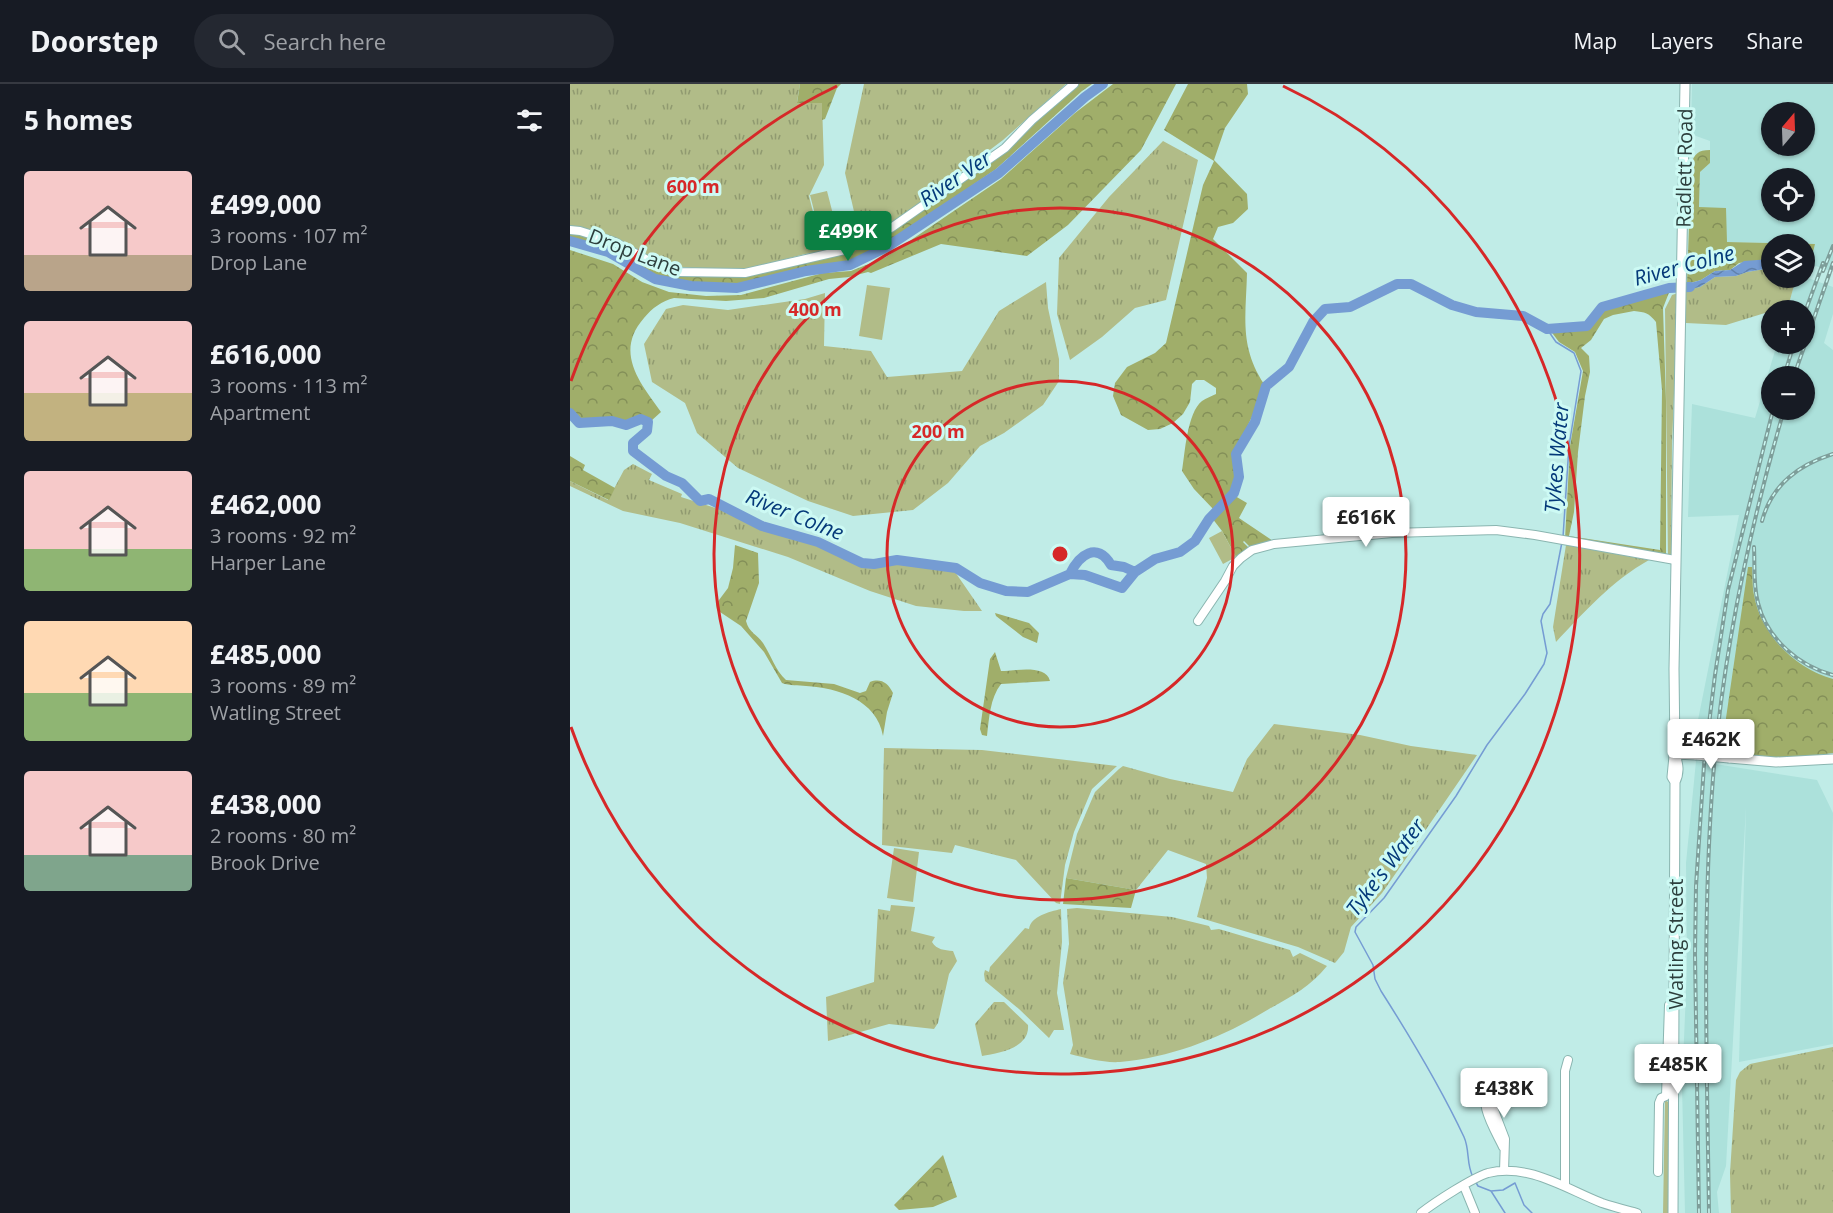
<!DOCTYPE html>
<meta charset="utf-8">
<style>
:root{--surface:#171b24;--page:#242831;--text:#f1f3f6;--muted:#9ea1a6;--line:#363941;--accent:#0b8043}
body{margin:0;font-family:"Open Sans",sans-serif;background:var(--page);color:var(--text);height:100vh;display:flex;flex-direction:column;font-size:22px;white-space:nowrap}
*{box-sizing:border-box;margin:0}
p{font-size:20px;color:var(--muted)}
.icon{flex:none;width:33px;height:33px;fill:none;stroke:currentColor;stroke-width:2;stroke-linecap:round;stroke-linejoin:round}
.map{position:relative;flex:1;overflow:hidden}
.details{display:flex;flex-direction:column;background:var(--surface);width:570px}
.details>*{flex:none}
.needle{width:39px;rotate:19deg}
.controls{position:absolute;left:1191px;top:18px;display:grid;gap:12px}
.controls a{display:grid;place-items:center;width:54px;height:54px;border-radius:50%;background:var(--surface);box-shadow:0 2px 4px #0004;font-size:30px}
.price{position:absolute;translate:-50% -51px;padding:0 14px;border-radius:6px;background:#fff;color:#222;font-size:20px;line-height:39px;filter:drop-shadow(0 2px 3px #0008)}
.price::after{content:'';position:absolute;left:50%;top:36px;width:18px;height:14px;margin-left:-9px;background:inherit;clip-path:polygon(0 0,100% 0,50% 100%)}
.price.active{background:var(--accent);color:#fff}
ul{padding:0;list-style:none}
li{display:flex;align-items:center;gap:18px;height:150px;padding:0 24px}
li span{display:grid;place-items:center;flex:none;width:168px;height:120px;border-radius:6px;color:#555}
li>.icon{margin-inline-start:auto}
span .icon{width:72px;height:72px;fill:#fffc;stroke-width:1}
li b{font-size:26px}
h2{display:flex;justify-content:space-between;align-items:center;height:72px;padding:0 24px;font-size:26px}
header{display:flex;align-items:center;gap:36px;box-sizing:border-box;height:84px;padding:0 30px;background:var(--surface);border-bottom:2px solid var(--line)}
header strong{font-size:28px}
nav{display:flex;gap:33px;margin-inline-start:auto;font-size:21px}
.search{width:420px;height:54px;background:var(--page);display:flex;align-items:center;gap:15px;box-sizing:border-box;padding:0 21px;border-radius:33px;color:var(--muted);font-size:22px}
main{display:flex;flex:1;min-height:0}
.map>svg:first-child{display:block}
.built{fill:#ace1db;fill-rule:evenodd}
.grass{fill:url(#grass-tufts)}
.forest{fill:url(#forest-crowns);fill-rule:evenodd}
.pitch{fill:#b1bc88}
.water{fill:url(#water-waves)}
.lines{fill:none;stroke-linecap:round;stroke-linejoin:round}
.stream{stroke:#759cd3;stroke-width:1.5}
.river{stroke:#759cd3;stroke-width:10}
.minor-casing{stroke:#8ab5b0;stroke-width:10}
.major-casing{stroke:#8ab5b0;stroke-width:11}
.minor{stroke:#fff;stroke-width:8}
.major{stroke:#fff;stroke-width:9}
.rail-casing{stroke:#7e9e9a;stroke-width:4}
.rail{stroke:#cdfaf4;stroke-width:1.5;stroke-dasharray:4.5;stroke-linecap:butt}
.major-bridge-casing{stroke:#8ab5b0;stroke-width:11;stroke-linecap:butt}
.major-bridge{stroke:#fff;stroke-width:9}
.ring{fill:none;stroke:#d62828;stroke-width:3}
.labels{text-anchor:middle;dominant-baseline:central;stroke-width:6;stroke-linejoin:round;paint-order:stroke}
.street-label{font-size:20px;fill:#2d3f3d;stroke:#cdfaf4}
.water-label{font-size:21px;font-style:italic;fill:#043979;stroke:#cdfaf4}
.centre{fill:#d62828;stroke:#cdfaf4;stroke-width:3}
.ring-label{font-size:18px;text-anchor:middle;font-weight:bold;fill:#d62828;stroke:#cdfaf4;stroke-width:6;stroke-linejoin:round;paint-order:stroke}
</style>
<header>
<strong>Doorstep</strong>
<div class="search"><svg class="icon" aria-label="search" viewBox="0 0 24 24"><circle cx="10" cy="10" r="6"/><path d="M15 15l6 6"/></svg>Search here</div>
<nav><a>Map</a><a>Layers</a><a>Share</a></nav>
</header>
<main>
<section class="details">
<h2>5 homes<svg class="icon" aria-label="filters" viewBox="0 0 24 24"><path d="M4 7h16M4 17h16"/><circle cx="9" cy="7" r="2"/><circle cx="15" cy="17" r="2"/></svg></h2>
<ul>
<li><span style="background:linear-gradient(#f6c9c9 70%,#b9a48a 0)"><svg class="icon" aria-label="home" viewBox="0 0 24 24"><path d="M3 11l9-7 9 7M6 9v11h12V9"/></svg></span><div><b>£499,000</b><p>3 rooms · 107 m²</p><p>Drop Lane</p></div></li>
<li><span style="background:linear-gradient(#f6c9c9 60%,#c2b280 0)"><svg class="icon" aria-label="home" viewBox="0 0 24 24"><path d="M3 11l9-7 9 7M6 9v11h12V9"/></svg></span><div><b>£616,000</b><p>3 rooms · 113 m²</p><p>Apartment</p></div></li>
<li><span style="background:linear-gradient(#f6c9c9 65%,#8fb573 0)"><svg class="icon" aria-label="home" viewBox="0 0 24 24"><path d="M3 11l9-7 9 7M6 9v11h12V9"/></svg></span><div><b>£462,000</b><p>3 rooms · 92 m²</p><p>Harper Lane</p></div></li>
<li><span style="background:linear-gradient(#ffd9b3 60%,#8fb573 0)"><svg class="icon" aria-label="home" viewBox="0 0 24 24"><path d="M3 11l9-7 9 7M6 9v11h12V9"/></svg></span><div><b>£485,000</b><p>3 rooms · 89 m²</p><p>Watling Street</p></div></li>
<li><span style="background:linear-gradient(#f6c9c9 70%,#7fa58c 0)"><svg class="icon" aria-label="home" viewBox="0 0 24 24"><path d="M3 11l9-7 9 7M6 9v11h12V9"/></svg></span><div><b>£438,000</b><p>2 rooms · 80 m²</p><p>Brook Drive</p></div></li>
</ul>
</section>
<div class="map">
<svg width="1263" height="1129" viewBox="0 0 1263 1129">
<defs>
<pattern id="grass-tufts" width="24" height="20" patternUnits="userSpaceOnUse" patternTransform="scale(1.5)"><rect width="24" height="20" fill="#b1bc88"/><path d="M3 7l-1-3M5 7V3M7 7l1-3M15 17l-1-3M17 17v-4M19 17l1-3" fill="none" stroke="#909a70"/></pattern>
<pattern id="forest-crowns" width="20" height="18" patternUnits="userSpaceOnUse" patternTransform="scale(1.5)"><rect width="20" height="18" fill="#a0ae6a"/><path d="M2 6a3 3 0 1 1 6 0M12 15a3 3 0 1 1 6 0" fill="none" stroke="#838f58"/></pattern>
<pattern id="water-waves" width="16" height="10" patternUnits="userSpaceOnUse" patternTransform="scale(1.5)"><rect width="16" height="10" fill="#759cd3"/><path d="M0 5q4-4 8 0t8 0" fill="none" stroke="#6081ac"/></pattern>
</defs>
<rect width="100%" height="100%" fill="#c0ece7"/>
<path class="built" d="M1122,0H1263V188L1240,180L1244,160L1156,158L1129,124L1130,88L1140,79V57L1126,52L1121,47ZM1202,28H1234V62H1202ZM1202,94H1234V128H1202Z
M1235,193L1263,203V230L1254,259L1263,266V665L1176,669L1122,666L1169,431L1118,433L1122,320L1185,334L1207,260H1234V226H1217L1226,194ZM1202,292H1234V326H1202Z
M1126,677L1247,696L1263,729L1261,822L1263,960L1169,978L1176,723L1156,1082L1147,1108L1149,1129H1115L1112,1002L1117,884L1116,779Z"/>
<path class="grass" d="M0,0H230L227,18L252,19L254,81L239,112L253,168L235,170L174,186L162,188L102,182L89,178L46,155L0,144Z
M294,0H496L433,56L327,136L297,148L286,136L275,89Z
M593,57L628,76L596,216L565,224L532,253L500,276L487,230L489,174L539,113Z
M1201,184L1202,194H1226L1220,216L1195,229L1156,241L1116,239V206L1130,203L1145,193L1166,192L1177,188Z
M476,198L478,224L489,275V297L473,321L434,349L410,362L378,399L343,426L283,432L238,417L168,384L127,349L115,319L82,298L74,260L96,225L113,221L158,226L235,215L255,209L254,262L301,267L317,293L392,287L429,227Z
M1108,209L1102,360L1101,471L1098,474L1095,225L1102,211Z
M63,380L82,390L79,396L112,410L111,413L158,428L182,440L248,461L285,479L294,481L327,478L383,485L412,527H394L346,522L300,507L218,473L110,439L53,427L0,402V397L38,416L54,386Z
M996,461L1079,476C1043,496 1014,528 986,558L983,543Z
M704,640L790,651L841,662L907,671L835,776L812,809L781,843L774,868L765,879L728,863L627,833L637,794L636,780L598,766L566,806L496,794L507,750L525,708L549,685L553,682L600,695L663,708L677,675Z
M314,664L412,666L547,682L522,705L504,748L495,781L490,820L486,819L446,776L385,761L382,769L312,761Z
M321,821L345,823L341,847L365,853L362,858C367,866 374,866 383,867L387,877L379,890L368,939L364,945L319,940L258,957L256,913L304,898L308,825L320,827Z
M507,824L602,833L639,842L641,846L649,845L720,866L723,873L730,869L757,882C741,902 721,913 699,925C653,953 604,973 550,978C533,979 516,974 500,970L503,961L493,899L499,860L497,825Z
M491,825L492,858L487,909L494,946H484L479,954L449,925L415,897L414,890L415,886L419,888L420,883L455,844L459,845C461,832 479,828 491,825Z
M424,918H434L458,941C460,964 429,969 412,972L405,940Z
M1263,963V1129H1161L1160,1089L1166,996L1170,988L1180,980Z
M1095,1015L1099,1019V1129H1093Z"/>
<path class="forest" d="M230,0H271L267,4L255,35L252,36V19H227Z
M508,0H522L512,7L426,85L342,143L301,169L281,178L167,202L121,200L86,194L39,167L0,155V148L26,152L92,183L162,191L276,167L399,93L445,59L465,36Z
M543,0H606L571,66L498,141L457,172L371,160L301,189L298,188L279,193L259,195L194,214L156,217L104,214C92,217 82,224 74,234C44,268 70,299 91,328L81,337L70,333L56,338L42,335L18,337L10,336L0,326V166L43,180L72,198L99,208L136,212L171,211L253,189L281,187L316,173L431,95L505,29Z
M618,0H677L678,10L655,44L644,76L677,110L678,125L663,139L648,143L643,155L677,189C676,232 669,262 694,300L687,322L665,369L667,390L663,409L645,427L624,405L612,387C615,369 617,329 632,317C636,314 642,312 646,310V304L634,296H626L622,300L620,318L613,330L603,339L590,345L578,346L551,331L543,312L545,299L557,283L585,269L596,259L633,101L644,77L594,46Z
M1140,66V79L1130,88L1129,123L1156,124L1157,158L1245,160L1240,180L1235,179L1234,160H1202L1201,175L1169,179L1160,186L1145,187L1131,196L1117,200L1121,81C1124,70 1128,66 1140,66Z
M1100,206L1093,224L1096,317V472L995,455L1000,362L1013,287L1005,268L989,258L980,246L1018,244L1034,223ZM1064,227C1075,228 1079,229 1086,238L1092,306L1090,466L999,452L1004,428L1008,368L1015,312L1020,288L1019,272L1011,264L1021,256L1034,235L1043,231Z
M0,372L15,381L13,386L45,404L39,416L0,397Z
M665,412L677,419L669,434L703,457L682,465L674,457L673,458L679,464L666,473L652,447L642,434Z
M165,461L188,469L189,499L176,537C179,549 187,550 193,559C201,571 205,586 216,596L264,600L290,609L296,607L300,598C311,594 318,599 323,609L317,628L313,652C307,616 268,604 236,602C228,601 220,602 212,599L194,568L171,542L147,526L146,520L158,504L163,484Z
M1178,483H1182C1183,492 1182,502 1184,511C1191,551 1225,584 1263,595V669C1223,675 1194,674 1154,670L1156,634Z
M425,529L459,539L469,549L467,559L453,553L426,532Z
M425,568L431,587C445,587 476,580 480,597L431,600C420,614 419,635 417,652L412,651L410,645L420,575Z
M496,794L566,806L561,824L493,820Z
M373,1071L387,1113L363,1123L329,1126L324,1121Z"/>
<path class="pitch" d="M257,107L266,142L249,146L240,111Z
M297,201L320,204L312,256L289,252Z
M652,447L666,473L653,480L639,454Z
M324,764L349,768L343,818L317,814Z"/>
<path class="water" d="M1201,175V184L1177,188L1166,192L1145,193L1130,203L1116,206L1117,200L1131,196L1145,187L1160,186L1174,177Z"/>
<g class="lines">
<path class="stream" d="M977,245L986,258L1004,269L1011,287L999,362L993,453
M903,1093C896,1080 900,1066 894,1053C870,1002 841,954 811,907L805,895L803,881L785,848L786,843L814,814L886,712L917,661L955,610L974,580L977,569L971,537L973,530L980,520L992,458
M905,1097L908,1102L921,1107L935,1129
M921,1107L933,1106L945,1099L954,1121L962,1129"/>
<path class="river" d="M0,157L38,168L85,195L121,202L167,204L236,187L280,181L317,163L429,89L515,13L533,0
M0,329L9,339L42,337L56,341L71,335L78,338L77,347L63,359V367L96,392L112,399L130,417L139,415L192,442L248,458L292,479L304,480L327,476L386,484L410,499L436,507L458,508L500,490L515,491L552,504L565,488L585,475L610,468L625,457L639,435L664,409L669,393L666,370L685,338L696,302L719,283L743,238L755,225L780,223L827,200H841L882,221L906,228L953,232L977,245L1017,242L1032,223L1099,204L1120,203
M500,490C509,471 527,457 541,481L554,483L565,488"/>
<g class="minor-casing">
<path id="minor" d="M0,146L10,147L45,158L81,178L109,188L175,189L275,166L321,144L435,64L462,36L504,0
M628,537L655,497L663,482L671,474L682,466L704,460L822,449L926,446L965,451L1105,476
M920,997C906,1018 924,1044 933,1063
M914,1011L922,1021L935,1055L934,1087
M1088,1088L1089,1019L1091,1014L1096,1012L1099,921H1105
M995,1101V987L998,976
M894,1102L905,1129
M851,1129C865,1118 902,1094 918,1089C959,1079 996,1105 1032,1119C1044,1123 1056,1126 1067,1129"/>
</g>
<g class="major-casing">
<path id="major" d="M1105,670L1126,671
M1159,674L1206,678L1263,675
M1105,698C1110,688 1108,680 1105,670L1104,585L1115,0
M1103,1129L1105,698L1102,693L1104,672"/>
</g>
<use href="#minor" class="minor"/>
<use href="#major" class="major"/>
<g class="rail-casing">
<path id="rail" d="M1253,187L1263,162
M1234,231L1253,179
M1214,292L1224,260
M1224,292L1263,179
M1192,437C1202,400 1229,381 1263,370
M1184,463C1185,482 1183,501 1188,519C1197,555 1229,582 1263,591
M1129,1129L1125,870L1126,802L1134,681L1145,591L1158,506L1203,326
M1139,1129C1137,984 1132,839 1143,694C1153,569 1179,446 1214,326"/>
</g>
<use href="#rail" class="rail"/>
<g class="major-bridge-casing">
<path id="major-bridge" d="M1126,671L1159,674"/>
</g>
<use href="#major-bridge" class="major-bridge"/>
</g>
<g class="ring">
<circle cx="490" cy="470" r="173"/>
<circle cx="490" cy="470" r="346"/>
<path d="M1 297A519 519 0 0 1 267 2M713 2A519 519 0 1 1 1 643"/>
</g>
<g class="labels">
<g class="street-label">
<text transform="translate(1114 84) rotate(-89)">Radlett Road</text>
<text transform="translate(65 168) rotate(21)">Drop Lane</text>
<text transform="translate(1105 860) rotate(-90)">Watling Street</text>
</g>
<g class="water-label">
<text transform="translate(385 94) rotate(-34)">River Ver</text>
<text transform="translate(1114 181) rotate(-15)">River Colne</text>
<text transform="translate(986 374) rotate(-85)">Tykes Water</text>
<text transform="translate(225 430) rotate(22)">River Colne</text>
<text transform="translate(815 783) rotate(-53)">Tyke's Water</text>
</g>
</g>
<circle cx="490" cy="470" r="9" class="centre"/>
<g class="ring-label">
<text x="123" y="109">600 m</text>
<text x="245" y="232">400 m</text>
<text x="368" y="354">200 m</text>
</g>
</svg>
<div class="controls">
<a><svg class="needle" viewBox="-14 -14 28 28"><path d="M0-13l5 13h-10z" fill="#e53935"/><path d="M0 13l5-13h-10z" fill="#9ea1a6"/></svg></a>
<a><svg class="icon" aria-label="locate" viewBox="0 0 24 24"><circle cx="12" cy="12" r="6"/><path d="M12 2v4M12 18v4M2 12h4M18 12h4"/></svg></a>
<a><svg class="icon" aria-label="layers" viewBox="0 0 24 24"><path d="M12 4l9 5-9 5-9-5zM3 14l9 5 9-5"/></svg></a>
<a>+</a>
<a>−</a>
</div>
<b class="price active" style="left:278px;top:178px">£499K</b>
<b class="price" style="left:796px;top:464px">£616K</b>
<b class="price" style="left:1141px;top:686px">£462K</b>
<b class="price" style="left:1108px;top:1011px">£485K</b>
<b class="price" style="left:934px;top:1035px">£438K</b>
</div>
</main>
